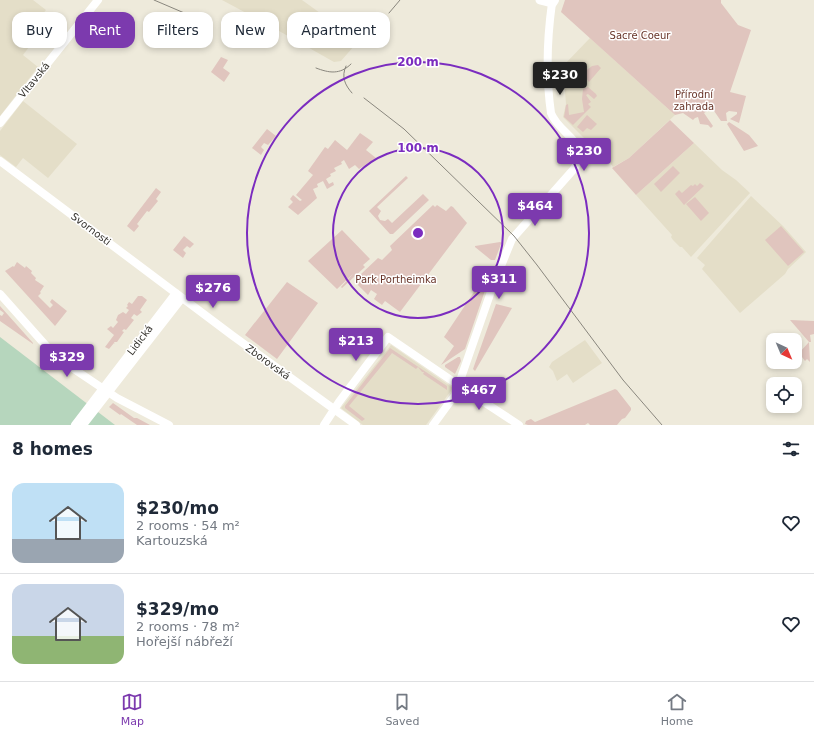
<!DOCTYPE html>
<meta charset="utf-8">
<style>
:root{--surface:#fff;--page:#f6f6f7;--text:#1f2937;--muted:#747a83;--line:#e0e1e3;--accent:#7c3aae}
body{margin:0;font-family:"DejaVu Sans",sans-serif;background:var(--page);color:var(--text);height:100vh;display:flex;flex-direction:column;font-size:15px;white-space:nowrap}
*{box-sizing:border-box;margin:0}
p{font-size:13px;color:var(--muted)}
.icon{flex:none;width:22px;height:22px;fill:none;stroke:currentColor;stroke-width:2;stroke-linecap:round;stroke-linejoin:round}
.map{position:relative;height:425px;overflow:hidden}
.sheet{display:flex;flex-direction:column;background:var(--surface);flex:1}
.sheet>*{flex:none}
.banner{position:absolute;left:12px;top:12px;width:400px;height:36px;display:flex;gap:8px}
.needle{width:26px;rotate:136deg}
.controls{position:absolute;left:766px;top:333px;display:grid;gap:8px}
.controls a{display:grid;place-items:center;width:36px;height:36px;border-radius:8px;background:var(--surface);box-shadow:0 2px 6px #0003;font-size:20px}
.price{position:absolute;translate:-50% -34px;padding:0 9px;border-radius:4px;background:var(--accent);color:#fff;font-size:13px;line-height:26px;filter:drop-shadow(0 1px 2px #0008)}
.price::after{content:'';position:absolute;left:50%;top:24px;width:12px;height:9px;margin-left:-6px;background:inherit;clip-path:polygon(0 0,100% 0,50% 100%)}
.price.active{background:#222;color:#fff}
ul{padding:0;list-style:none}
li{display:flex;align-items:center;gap:12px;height:100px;padding:0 12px}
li+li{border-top:1px solid var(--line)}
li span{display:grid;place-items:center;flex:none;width:112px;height:80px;border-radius:12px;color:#555}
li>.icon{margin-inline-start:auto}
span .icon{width:48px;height:48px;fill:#fffc;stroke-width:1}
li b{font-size:17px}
h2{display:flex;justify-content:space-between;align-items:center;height:48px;padding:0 12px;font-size:17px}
.pill{padding:0 14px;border-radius:12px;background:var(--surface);box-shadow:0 2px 6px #0003;font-size:14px;line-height:36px}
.pill.active{background:var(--accent);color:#fff}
.tab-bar{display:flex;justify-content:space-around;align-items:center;height:56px;border-top:1px solid var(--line);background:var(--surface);font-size:11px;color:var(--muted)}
.tab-bar a{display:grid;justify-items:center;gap:2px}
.tab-bar .active{color:var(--accent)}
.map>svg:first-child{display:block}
.built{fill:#e4dec8}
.green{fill:#e0c5be}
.water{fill:#b6d6bd}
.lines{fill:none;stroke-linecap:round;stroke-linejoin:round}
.secondary{stroke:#fff;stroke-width:8}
.primary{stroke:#fff;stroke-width:9}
.highway{stroke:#fff;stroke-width:10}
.tram{stroke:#8a877e;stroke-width:1}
.ring{fill:none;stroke:#7b2cbf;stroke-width:2}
.labels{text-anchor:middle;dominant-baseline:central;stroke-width:3;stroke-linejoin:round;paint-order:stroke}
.park-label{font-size:10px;fill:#673327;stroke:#fff}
.street-label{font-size:10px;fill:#34322d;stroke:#fff}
.centre{fill:#7b2cbf;stroke:#fff;stroke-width:2}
.ring-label{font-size:12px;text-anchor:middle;font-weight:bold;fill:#7b2cbf;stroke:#fff;stroke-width:3;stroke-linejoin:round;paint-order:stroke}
</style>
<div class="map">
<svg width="814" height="425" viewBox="0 0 814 425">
<rect width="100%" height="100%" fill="#eeeadb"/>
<path class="built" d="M0,0H33L46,10L34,25L41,31L23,55L38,67L0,116Z
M222,0H302L334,23L342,25L361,38L341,61L334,62L265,23Z
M590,38L675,115L629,158L613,167L608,160L600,156L598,152L563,117L566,104L563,66Z
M23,101L77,144L48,178L23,158L16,167L0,155V131Z
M694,143L722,170L736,180L750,193L691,257L682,247H680L673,240L671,237L672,235L636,195Z
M751,196L783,226L806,252L788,269L785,274L740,313L702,269L705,265L697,258Z
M585,340L602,363L573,383L567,374L557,381L553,371L549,367L552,362Z
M391,345L453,388L426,425H363L341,408Z"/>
<path class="green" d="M565,0H721V3L738,25L751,30L730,92L746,96L739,123L730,119L737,114V112L729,111L726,113L727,121H721L712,108L704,113L713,126L711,128L708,125L700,124L698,117L695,118L693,120L683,113L675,115L561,12Z
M221,57L228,60L223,68L230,73L224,82L211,72Z
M598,65L601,68L589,82L584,75V72L592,66Z
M588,87L596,94L597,96L594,99L588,94L586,95L591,102L588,104L591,107L573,125L564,117L566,105L568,104L569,115L584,112L582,99L583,89Z
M587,115L597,124L591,130L587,128L583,132L577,127Z
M670,120L694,143L636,195L612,168L629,158Z
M729,122L749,135L758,146L744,151L727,124Z
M267,129L276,136L268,145L264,143L261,147L264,150L261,155L252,148Z
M360,133L373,142L366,150L376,158L359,169L355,165L349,169L344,160L341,162L342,164L334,168L336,171L330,174L331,176L326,179L329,184L333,182L334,185L327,189L323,181L317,184L318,187L313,189L317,198L298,215L288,207L293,202L290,199L293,195L300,201L302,200L296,195L313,175L308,171L325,147L328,149L335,140L347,150Z
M673,166L680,173L661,192L654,184Z
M406,176L408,178L377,207L381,211L378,216L380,220L385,221L388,219L392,223L423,194L429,200L393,234H390L369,211Z
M700,183L704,186L684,205L675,194L679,190L682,193L691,185L693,186L695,184L697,186Z
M156,188L161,192L156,199L158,201L149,212L147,211L137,224L139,226L134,232L127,226Z
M695,197L709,213L701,221L686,204Z
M433,205L435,207L437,205L446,211L451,206L453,207L467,223L400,312L385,301L382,305L374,299L377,294L371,290L368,295L357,284L363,279L360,278V275L378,258L382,260L392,250L390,246Z
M781,226L804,252L788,266L765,240Z
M342,230L370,259L363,265L365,267L342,288L341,287L353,274L337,289L308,261Z
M184,236L194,244L190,248L187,246L183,250L186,253L183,258L173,250Z
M500,242L502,243L501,244L495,260H491L475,247V246Z
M17,262L25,268L26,266L32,271L31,273L36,278L35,280L44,286L40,292L41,293L38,296L50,308L53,305L50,302L52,299L67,311L55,326L5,271L13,266L14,267Z
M490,268L492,270L465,349L441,365L454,346L444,337Z
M287,282L318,303L277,359L245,335Z
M138,296H142L147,300L140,310L142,312L137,316L134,314L131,318L134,320L126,330L124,329L122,331L124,332L117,342H114L115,344L114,343L109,349L105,347L114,335L107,329L111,326L113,328L118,322L116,320L118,315L123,312L126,314L129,310L126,308L128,306L127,305L129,302L132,304Z
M496,304L512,308L475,371L473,369Z
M0,306L33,343V344L0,321V315L2,316L4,313L0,310Z
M790,320L814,321V334L810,335L811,342H809L810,362L807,359L805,361L799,353L809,342Z
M390,348L447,386V390L423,374L424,372H422L418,367L416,369L392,353L349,406L365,419L362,421L345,408V406Z
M458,357H460L461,361L455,374L445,367V365Z
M615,389L617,390L631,408V410L625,418L622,419L617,425H590L588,423L585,425H528L525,424L526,421L531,419L535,422Z
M113,403L134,418H137L150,425H137L121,414L120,415L109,407Z"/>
<path class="water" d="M0,337L115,425H0Z"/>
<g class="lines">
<path class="secondary" d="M0,123L98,0
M0,161L233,336L356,425
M0,294L56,357L117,398L169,425
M75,425L176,293
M83,425L182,298
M324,425L339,402L388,337L467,391L519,425
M433,425L455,395L494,283L512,239L573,170C594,143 559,135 551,113C546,78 547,39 552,3"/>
<path class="primary" d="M540,0L552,3"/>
<path class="highway" d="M552,3L554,0"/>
<path class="tram" d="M154,0L189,15
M389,13L400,0
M346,66C341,77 345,85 352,93
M316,68C329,73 340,75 351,64
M364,98L404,129L514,236L537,265L623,380L662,425"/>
</g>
<g class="ring">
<circle cx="418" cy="233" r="85"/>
<circle cx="418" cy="233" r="171"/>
</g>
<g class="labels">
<g class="park-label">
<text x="640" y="35">Sacré Coeur</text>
<text x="694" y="94">Přírodní<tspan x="694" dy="12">zahrada</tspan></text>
<text x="396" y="279">Park Portheimka</text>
</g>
<g class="street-label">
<text transform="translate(34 80) rotate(-51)">Vltavská</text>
<text transform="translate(91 229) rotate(37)">Svornosti</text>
<text transform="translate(140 340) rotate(-53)">Lidická</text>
<text transform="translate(268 362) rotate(36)">Zborovská</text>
</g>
</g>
<circle cx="418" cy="233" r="6" class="centre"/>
<g class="ring-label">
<text x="418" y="66">200 m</text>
<text x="418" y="152">100 m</text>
</g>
</svg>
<div class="controls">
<a><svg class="needle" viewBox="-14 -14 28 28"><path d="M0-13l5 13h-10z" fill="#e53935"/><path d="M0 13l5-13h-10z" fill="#747a83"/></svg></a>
<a><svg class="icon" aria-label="locate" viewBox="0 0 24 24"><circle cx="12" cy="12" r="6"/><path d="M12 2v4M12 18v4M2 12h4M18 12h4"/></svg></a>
</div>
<b class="price active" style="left:560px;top:96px">$230</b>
<b class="price" style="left:584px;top:172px">$230</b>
<b class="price" style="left:535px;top:227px">$464</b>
<b class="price" style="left:499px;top:300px">$311</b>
<b class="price" style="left:213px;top:309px">$276</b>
<b class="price" style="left:356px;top:362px">$213</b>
<b class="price" style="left:67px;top:378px">$329</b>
<b class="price" style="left:479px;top:411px">$467</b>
<div class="banner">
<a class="pill">Buy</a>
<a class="pill active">Rent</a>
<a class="pill">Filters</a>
<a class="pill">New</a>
<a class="pill">Apartment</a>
</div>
</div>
<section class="sheet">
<h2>8 homes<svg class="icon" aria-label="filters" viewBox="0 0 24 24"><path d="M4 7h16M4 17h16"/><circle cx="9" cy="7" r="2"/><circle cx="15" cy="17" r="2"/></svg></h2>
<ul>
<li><span style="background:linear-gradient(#bfe0f5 70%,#9aa5b1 0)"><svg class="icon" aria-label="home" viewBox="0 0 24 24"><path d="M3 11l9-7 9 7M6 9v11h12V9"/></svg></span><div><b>$230/mo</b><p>2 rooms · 54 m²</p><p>Kartouzská</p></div><svg class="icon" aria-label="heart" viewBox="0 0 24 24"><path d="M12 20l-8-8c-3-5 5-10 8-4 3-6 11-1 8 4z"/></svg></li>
<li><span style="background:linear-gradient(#c9d6e8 65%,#8fb573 0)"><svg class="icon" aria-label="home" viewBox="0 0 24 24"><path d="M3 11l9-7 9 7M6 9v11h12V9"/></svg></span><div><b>$329/mo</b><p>2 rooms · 78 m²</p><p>Hořejší nábřeží</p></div><svg class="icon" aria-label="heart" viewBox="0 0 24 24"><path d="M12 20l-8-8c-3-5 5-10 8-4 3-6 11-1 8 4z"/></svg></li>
</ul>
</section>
<nav class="tab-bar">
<a class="active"><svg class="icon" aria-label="map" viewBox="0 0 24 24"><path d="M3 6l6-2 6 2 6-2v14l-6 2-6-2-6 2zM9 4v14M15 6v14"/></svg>Map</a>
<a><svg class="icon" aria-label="saved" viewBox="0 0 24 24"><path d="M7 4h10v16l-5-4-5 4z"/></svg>Saved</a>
<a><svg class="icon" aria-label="home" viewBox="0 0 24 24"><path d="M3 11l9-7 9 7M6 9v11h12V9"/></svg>Home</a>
</nav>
